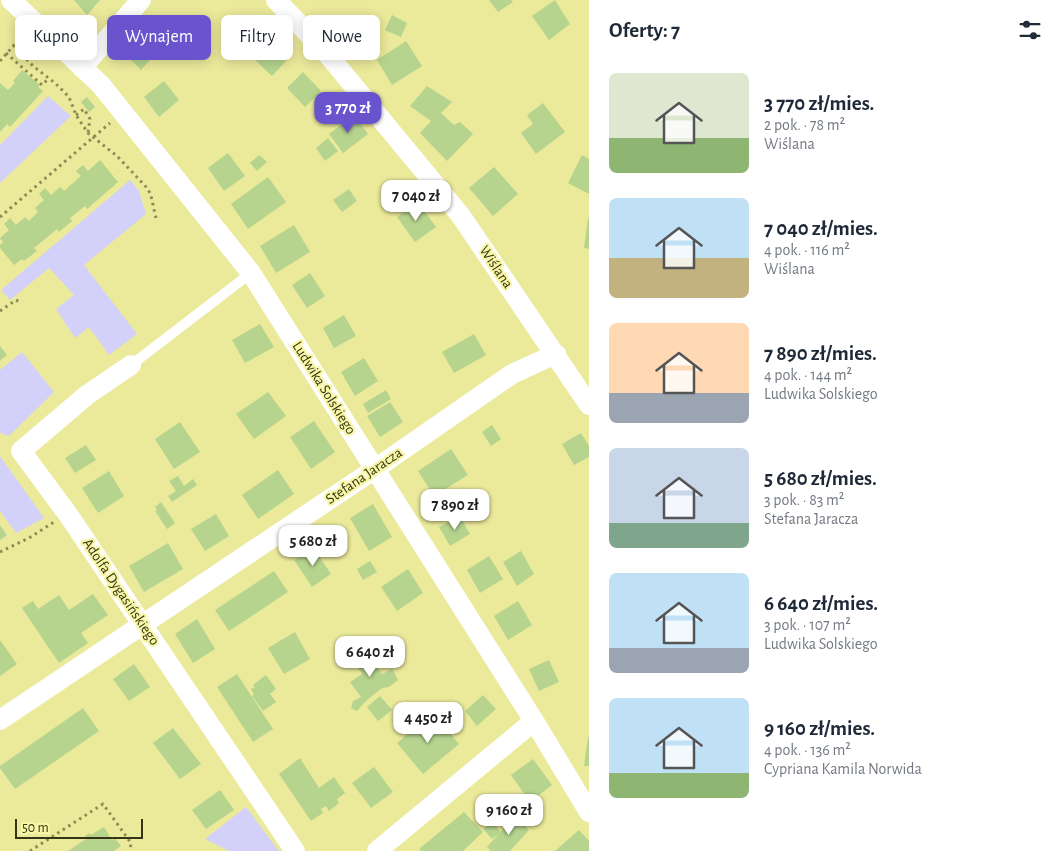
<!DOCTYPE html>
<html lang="pl">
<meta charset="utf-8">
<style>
:root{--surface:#fff;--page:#f2f2f3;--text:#1f2937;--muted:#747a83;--accent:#6a54cd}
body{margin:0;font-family:"Alegreya Sans",sans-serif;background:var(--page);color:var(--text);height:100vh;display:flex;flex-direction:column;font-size:19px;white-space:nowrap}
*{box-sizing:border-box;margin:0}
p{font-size:16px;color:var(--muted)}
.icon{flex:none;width:28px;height:28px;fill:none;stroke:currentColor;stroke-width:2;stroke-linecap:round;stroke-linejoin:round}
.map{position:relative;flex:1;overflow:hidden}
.panel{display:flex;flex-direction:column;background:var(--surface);width:475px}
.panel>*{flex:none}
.guide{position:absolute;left:15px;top:15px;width:475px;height:45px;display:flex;gap:10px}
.scale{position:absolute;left:15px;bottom:12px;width:128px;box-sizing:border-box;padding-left:5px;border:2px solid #353414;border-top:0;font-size:14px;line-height:18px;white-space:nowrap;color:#353414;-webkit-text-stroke:4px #f8f6a7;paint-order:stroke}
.price{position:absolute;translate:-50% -42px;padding:0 11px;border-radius:10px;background:#fff;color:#222;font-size:16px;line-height:32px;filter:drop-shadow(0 1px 2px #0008)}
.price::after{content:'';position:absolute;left:50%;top:30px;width:15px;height:11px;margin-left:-8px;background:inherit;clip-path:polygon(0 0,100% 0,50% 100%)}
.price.on{background:var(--accent);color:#fff}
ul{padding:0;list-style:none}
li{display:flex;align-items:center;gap:15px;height:125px;padding:0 20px}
li span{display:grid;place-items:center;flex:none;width:140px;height:100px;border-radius:8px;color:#555}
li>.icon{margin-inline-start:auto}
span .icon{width:60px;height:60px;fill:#fffc;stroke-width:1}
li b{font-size:21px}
h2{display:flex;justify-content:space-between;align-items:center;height:60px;padding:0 20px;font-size:21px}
.chip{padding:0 18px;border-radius:8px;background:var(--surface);box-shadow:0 2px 12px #0003;font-size:18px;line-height:45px}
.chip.on{background:var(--accent);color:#fff}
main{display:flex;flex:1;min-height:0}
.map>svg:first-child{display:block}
.green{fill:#d3d1f9}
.building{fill:#b6d48e}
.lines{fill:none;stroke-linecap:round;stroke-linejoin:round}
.path{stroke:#8c8b54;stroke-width:3;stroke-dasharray:2.5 4;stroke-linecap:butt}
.lane{stroke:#fff;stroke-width:10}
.street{stroke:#fff;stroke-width:20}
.labels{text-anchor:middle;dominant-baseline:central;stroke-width:4.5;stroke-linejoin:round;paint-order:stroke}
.street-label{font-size:15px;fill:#353414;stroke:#f8f6a7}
</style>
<main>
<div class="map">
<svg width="589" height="851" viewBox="0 0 589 851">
<rect width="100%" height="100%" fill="#ebe99a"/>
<path class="green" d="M48,96L71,116L0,183V145Z
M130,180L139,191L146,214L84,265L137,334L109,355L89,327L75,338L56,309L74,295L49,268L10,300L1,290Z
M22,352L54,392L9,436L0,433V370Z
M0,456L44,518L16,533L0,511Z
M246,807L279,851H229L205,839Z"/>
<path class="building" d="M74,0H100L87,15Z
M489,0H511L513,2L498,12Z
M555,0L570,24L549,40L532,16Z
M392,15L407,23L401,37L385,30Z
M142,36L158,51L141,70L125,54Z
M269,41L288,59L272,76L253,58L259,51L255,48L260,42L264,46Z
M406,41L422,66L392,85L377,60Z
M22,70L40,85L38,87L43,91L10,127L7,124L0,132V83L8,90L15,83L13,81Z
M303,72L321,91L305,107L287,88Z
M164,81L179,100L159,117L144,97Z
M427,86L452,102L441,113L454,125L460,122L473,134L447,161L420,133L431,121L410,106Z
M87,97L95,107L89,112L81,102Z
M543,103L565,132L536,154L521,133L533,124L527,115Z
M354,115L368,134L343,153L329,134Z
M328,138L338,151L325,161L316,148Z
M228,153L245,176L224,191L208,168Z
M259,155L267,162L257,171L250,163Z
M582,155L589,159V194L568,183Z
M100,160L118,182L87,209L85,206L70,218L72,221L59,232L57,229L34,248L37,251L24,261L22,259L14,265L0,248V245L3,242L0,238L9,230L4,224L10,218L16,225L25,217L29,221L38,212L35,208L44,200L39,194L45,188L51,195L60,187L64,191L81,176L76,171L83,165L88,171Z
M494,167L518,194L493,216L469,188Z
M268,177L286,202L248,229L231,204Z
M349,189L357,201L342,212L333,200Z
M418,202L436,227L415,242L397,217Z
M588,218L589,219V249L584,248Z
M294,225L310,252L276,273L260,246Z
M310,273L325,296L307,308L292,285Z
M344,315L356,336L334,348L323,328Z
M260,324L274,347L245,363L232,340Z
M474,334L486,355L454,373L442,352Z
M0,346L7,355L0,361Z
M364,358L378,381L355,396L341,372Z
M386,390L391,399L368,413L363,404Z
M268,392L286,416L254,439L236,414Z
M390,402L403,422L380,437L367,416Z
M314,421L335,452L311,469L290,437Z
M180,422L200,452L174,469L155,439Z
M492,425L501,439L491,446L482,432Z
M581,433L589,446V457L574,465L562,444Z
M86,445L96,460L75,473L65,458Z
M451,449L468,475L434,496L418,471Z
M278,470L294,494L258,519L242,495Z
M109,471L124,496L98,513L82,488Z
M178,476L184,486L193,479L197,485L172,502L168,496L176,491L169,481Z
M161,502L175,523L167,529L155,511L157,510L155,507Z
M373,504L392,537L369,551L350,518Z
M216,514L229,536L205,551L191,529Z
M460,516L470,534L450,546L439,527Z
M0,525L7,535L0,540Z
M168,543L183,569L144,592L129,566Z
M313,547L331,574L312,587L294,560Z
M521,551L534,574L517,586L503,562Z
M489,556L503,579L480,593L467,570Z
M370,561L377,572L363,580L357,569Z
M408,569L423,593L397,611L381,587Z
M274,571L288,592L229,631L215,610Z
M93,594L108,615L81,633L88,643L59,663L22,608L33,601L38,609L59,595L69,610Z
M518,601L532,625L508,640L494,616Z
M197,619L215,649L193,663L175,634Z
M295,632L310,659L284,674L268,648Z
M0,640L17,664L0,676Z
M370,645L377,654L371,659L382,674L392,669L398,680L389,687L382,688L366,701L357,711L351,708L353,701L361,697L350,682L362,674L352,660Z
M549,660L559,682L539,691L529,669Z
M134,664L150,687L129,701L113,679Z
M237,674L273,729L253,742L217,687Z
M266,675L276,689L270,694L276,702L263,711L252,696L254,694L251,689L255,687L253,685Z
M483,695L496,709L477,726L465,711Z
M380,696L392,710L378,721L367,707Z
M83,708L99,731L15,789L0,768V766Z
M433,713L459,744L423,774L397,743Z
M173,728L201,764L180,779L153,743Z
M588,737H589V766H584Z
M300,758L319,788L334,777L345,793L337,799L339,803L329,811L326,806L321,809L323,813L311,821L279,774Z
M533,759L552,785L530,802L511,775Z
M374,767L393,792L371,808L352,783Z
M220,790L234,810L206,829L192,810Z
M464,812L483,832L463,851H421L419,849Z
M515,816L529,830L510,851H491L487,847Z
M492,822L501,832L492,839L483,829Z
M104,827L112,840L115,838L121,846L114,851H68L86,839L85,836L89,833L91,835Z
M579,830L589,841V851H555Z"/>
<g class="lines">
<path class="path" d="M13,45L33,66L55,83L69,97L76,115L88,133L117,156L148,189L151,196L156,218
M6,53L42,85L49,78
M0,61L23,35
M76,115L84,109L90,119L88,133
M0,217L110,123
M0,311L16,300L20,302
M0,552L29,538L54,522
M30,851L103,804L131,843L130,851"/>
<path class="lane" d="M131,365L251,273"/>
<path class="street" d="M11,0L101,85L251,273L534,721L589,812
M276,0L324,50L461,216L589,405
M82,68L141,0
M131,365L87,395L21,451L67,513L295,851
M0,720L375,469L512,374L556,354
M377,851L534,721"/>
</g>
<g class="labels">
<g class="street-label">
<text transform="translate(496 267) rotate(56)">Wiślana</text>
<text transform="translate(324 388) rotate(58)">Ludwika Solskiego</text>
<text transform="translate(364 476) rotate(-34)">Stefana Jaracza</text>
<text transform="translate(121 592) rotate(56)">Adolfa Dygasińskiego</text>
</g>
</g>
</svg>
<div class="scale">50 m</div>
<b class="price on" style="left:348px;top:134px">3 770 zł</b>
<b class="price" style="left:416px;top:222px">7 040 zł</b>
<b class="price" style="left:455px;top:531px">7 890 zł</b>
<b class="price" style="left:313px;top:567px">5 680 zł</b>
<b class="price" style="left:370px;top:678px">6 640 zł</b>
<b class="price" style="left:428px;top:744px">4 450 zł</b>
<b class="price" style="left:509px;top:836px">9 160 zł</b>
<div class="guide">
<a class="chip">Kupno</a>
<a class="chip on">Wynajem</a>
<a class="chip">Filtry</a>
<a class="chip">Nowe</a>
</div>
</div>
<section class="panel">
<h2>Oferty: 7<svg class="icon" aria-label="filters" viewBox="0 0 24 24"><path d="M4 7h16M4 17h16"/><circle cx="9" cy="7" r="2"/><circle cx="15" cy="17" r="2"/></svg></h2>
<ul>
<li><span style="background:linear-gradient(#dfe7d0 65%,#8fb573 0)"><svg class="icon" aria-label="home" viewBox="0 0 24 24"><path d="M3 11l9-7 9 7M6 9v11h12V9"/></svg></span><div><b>3 770 zł/mies.</b><p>2 pok. · 78 m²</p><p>Wiślana</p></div></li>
<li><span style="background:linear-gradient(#bfe0f5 60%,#c2b280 0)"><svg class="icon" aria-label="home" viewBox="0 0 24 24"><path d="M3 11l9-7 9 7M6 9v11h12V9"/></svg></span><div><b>7 040 zł/mies.</b><p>4 pok. · 116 m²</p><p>Wiślana</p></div></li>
<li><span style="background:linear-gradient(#ffd9b3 70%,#9aa5b1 0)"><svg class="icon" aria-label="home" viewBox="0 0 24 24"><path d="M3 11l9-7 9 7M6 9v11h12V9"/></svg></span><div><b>7 890 zł/mies.</b><p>4 pok. · 144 m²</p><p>Ludwika Solskiego</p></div></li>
<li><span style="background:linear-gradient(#c9d6e8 75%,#7fa58c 0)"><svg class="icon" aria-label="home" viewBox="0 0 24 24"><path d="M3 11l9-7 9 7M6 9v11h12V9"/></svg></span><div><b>5 680 zł/mies.</b><p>3 pok. · 83 m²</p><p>Stefana Jaracza</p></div></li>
<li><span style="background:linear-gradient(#bfe0f5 75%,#9aa5b1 0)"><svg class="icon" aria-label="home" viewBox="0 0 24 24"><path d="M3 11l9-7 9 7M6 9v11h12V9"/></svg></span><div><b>6 640 zł/mies.</b><p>3 pok. · 107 m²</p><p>Ludwika Solskiego</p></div></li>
<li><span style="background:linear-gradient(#bfe0f5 75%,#8fb573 0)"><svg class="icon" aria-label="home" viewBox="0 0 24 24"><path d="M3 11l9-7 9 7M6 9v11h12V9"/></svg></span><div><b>9 160 zł/mies.</b><p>4 pok. · 136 m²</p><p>Cypriana Kamila Norwida</p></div></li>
</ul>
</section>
</main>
